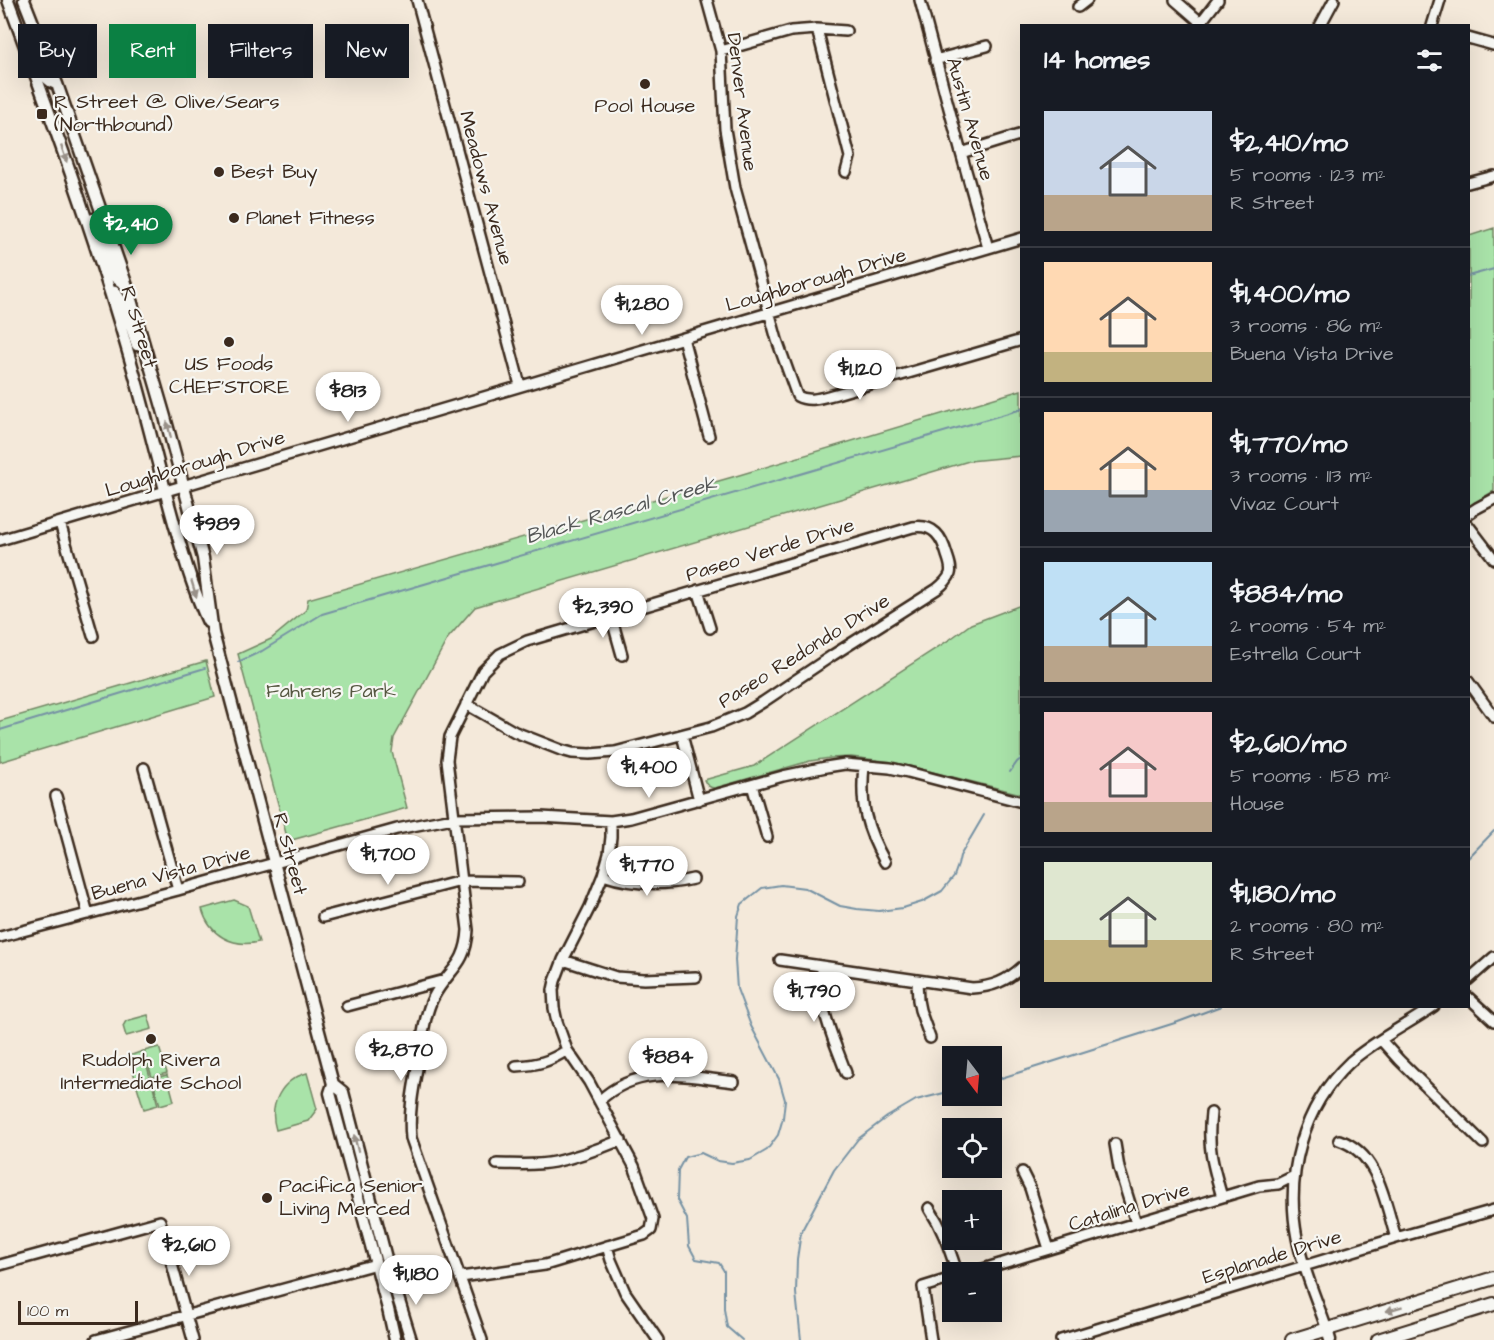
<!DOCTYPE html>
<meta charset="utf-8">
<style>
:root{--surface:#171b24;--page:#242831;--text:#f1f3f6;--muted:#9ea1a6;--line:#363941;--accent:#0b8043}
body{margin:0;font-family:"Architects Daughter",sans-serif;background:var(--page);color:var(--text);height:100vh;display:flex;flex-direction:column;font-size:22px;white-space:nowrap}
*{box-sizing:border-box;margin:0}
p{font-size:20px;color:var(--muted)}
.icon{flex:none;width:33px;height:33px;fill:none;stroke:currentColor;stroke-width:2;stroke-linecap:round;stroke-linejoin:round}
.map{position:relative;flex:1;overflow:hidden}
.side{position:absolute;left:1020px;top:24px;width:450px;height:984px;display:flex;flex-direction:column;background:var(--surface);border-radius:0px;box-shadow:0 6px 24px #0002}
.side>*{flex:none}
.top-card{position:absolute;left:18px;top:24px;width:570px;height:54px;display:flex;gap:12px}
.needle{width:39px;rotate:164deg}
.buttons{position:absolute;left:942px;top:1046px;display:grid;gap:12px}
.buttons a{display:grid;place-items:center;width:60px;height:60px;border-radius:0px;background:var(--surface);box-shadow:0 6px 24px #0002;font-size:30px}
.scale{position:absolute;left:18px;bottom:15px;width:120px;box-sizing:border-box;padding-left:6px;border:3px solid #3b2a1e;border-top:0;font-size:16px;line-height:21px;white-space:nowrap;color:#3b2a1e;-webkit-text-stroke:4px #f6f6f2;paint-order:stroke}
.price{position:absolute;translate:-50% -51px;padding:0 14px;border-radius:21px;background:#fff;color:#222;font-size:20px;line-height:39px;filter:drop-shadow(0 2px 3px #0008)}
.price::after{content:'';position:absolute;left:50%;top:36px;width:18px;height:14px;margin-left:-9px;background:inherit;clip-path:polygon(0 0,100% 0,50% 100%)}
.price.on{background:var(--accent);color:#fff}
ul{padding:0;list-style:none}
li{display:flex;align-items:center;gap:18px;height:150px;padding:0 24px}
li+li{border-top:2px solid var(--line)}
li span{display:grid;place-items:center;flex:none;width:168px;height:120px;border-radius:0px;color:#555}
li>.icon{margin-inline-start:auto}
span .icon{width:72px;height:72px;fill:#fffc;stroke-width:1}
li b{font-size:26px}
h2{display:flex;justify-content:space-between;align-items:center;height:72px;padding:0 24px;font-size:26px}
.chip{padding:0 21px;border-radius:0px;background:var(--surface);box-shadow:0 6px 24px #0002;font-size:21px;line-height:54px}
.chip.on{background:var(--accent);color:#fff}
.map>svg:first-child{display:block}
.green{fill:#a9e3a9;stroke:#728664;stroke-width:1.5}
.lines{fill:none;stroke-linecap:round;stroke-linejoin:round}
.stream{stroke:#7692a4;stroke-width:2}
.minor-casing{stroke:#3b2a1e;stroke-width:14}
.tertiary-casing{stroke:#3b2a1e;stroke-width:15}
.secondary-casing{stroke:#3b2a1e;stroke-width:16}
.minor{stroke:#f6f6f2;stroke-width:9}
.tertiary{stroke:#f6f6f2;stroke-width:10}
.secondary{stroke:#f6f6f2;stroke-width:12}
.oneway{fill:#989088}
.poi-dot{fill:#3b2a1e;stroke:#f6f6f2;stroke-width:2}
.labels{text-anchor:middle;dominant-baseline:central;stroke-width:4.5;stroke-linejoin:round;paint-order:stroke}
.poi-label{font-size:20px;fill:#3b2a1e;stroke:#f6f6f2;text-anchor:start}
.street-label{font-size:20px;fill:#3b2a1e;stroke:#f6f6f2}
.park-label{font-size:20px;fill:#565841;stroke:#f6f6f2}
.water-label{font-size:21px;font-style:italic;fill:#545656;stroke:#f6f6f2}
</style>
<div class="map">
<svg width="1494" height="1340" viewBox="0 0 1494 1340">
<rect width="100%" height="100%" fill="#f4e9da"/>
<filter id="ink" filterUnits="userSpaceOnUse"><feTurbulence type="fractalNoise" baseFrequency=".0167" numOctaves="2"/><feDisplacementMap in="SourceGraphic" scale="12" xChannelSelector="R" yChannelSelector="G"/><feConvolveMatrix kernelMatrix="1 2 1 2 8 2 1 2 1" color-interpolation-filters="sRGB"/></filter>
<g filter="url(#ink)">
<path class="green" d="M1494,228V491L1469,506V236Z
M1021,390V456L969,461L475,607L448,638L394,738L392,752L407,808L288,841L238,654L271,639L306,610L308,599L736,476Z
M1021,605V794L893,762L851,757L830,758L810,761L715,788C709,788 706,785 704,780L754,766L949,640L971,624Z
M206,661L215,697L0,762V721Z
M234,900L248,906L259,942C232,948 209,935 202,909Z
M148,1015L152,1029L126,1036L123,1026L126,1021Z
M159,1047L167,1073L152,1077L144,1051Z
M143,1051L150,1077L136,1082L129,1056Z
M307,1073L317,1109L308,1121L276,1130C268,1105 281,1080 307,1073Z
M167,1075L174,1101L160,1105L152,1079Z
M151,1079L158,1105L144,1109L136,1083Z"/>
<g class="lines">
<path class="stream" d="M1468,276L1494,269
M238,662L262,651L322,614L1022,409
M0,730L205,668
M1010,772L1017,762L1022,758
M1468,858L1494,831
M992,1081L1178,1022L1221,1006
M742,1340L727,1327L724,1309V1271L719,1263L696,1259L689,1246L687,1219L677,1200L678,1170L685,1157L701,1153L718,1161L732,1163L750,1160L767,1150L778,1135L783,1118L785,1100L779,1079L751,1026L737,989L735,960L738,916L742,904L762,888L781,885L805,888L840,906L857,909L879,911L903,908L922,902L942,891L954,876L958,865L960,856L984,815
M801,1340L796,1293L797,1259L801,1232L834,1170L858,1139L887,1117L916,1100L952,1091"/>
<g class="minor-casing">
<path id="minor" d="M417,0L520,385
M707,0L721,51L725,129L735,188L777,340L797,396C810,403 823,397 836,394L1022,340
M920,0L961,153L988,248
M1175,0L1205,26
M1078,7L1087,0
M1198,26L1218,0
M1320,26L1334,0
M1432,26L1440,0
M817,29L850,157L846,172
M1468,38L1493,45
M721,51L791,31L817,29L846,31
M935,60L987,46
M961,153L1022,134
M1468,183L1494,176
M683,338L709,436
M1468,514L1477,508L1494,499
M60,523L93,636
M1468,525L1494,559
M0,540L1022,238
M698,590L710,628
M611,616L622,655
M1468,681L1494,717
M466,704L515,732L561,750L572,753L590,754L615,752L711,727L745,713L763,702L833,655L937,589C942,585 948,580 950,574C952,568 949,561 947,555C942,537 934,524 913,527L527,641L500,654L483,671L450,737L447,760L468,930C466,967 448,969 433,998C425,1014 423,1034 420,1052C415,1081 408,1109 411,1138L482,1340
M682,735L699,800
M864,766C860,805 866,828 885,862
M144,768L178,890
M752,785L767,837
M56,796L88,914
M603,875C633,885 663,886 693,879
M323,917L461,881L518,882
M0,937L178,890L397,829L453,818L541,817L611,821L631,818L783,776L826,767L845,764L890,768L908,772L1022,802
M563,960L616,977L644,979L696,977
M780,960L972,988C992,987 1007,981 1022,967
M822,967C822,978 820,989 822,1000C826,1025 838,1050 846,1073
M1468,980L1494,957
M917,981L918,1000L920,1010L930,1038
M1468,997L1494,1021
M347,1006L445,980
M1381,1040L1399,1060L1483,1143
M516,1066C537,1065 549,1062 567,1050
M599,1101C638,1064 685,1076 734,1082
M1211,1113C1207,1147 1213,1166 1222,1197
M1339,1140C1379,1153 1385,1203 1396,1238
M1115,1144L1119,1168L1136,1223
M497,1164C516,1164 535,1166 554,1162C577,1157 599,1149 621,1140
M1022,1172L1030,1188L1049,1249
M929,1208C943,1229 949,1248 957,1272
M607,1246L611,1260L625,1292L658,1340
M0,1265L160,1221L193,1340
M973,1272L1259,1186L1278,1184L1294,1176
M461,1277L545,1265L644,1235L651,1230L653,1219L634,1166L589,1082L567,1050L557,1022L554,1008L553,990L555,981L563,960L590,907L603,875L609,854L611,837V821
M1327,1330C1317,1300 1303,1270 1297,1238C1285,1175 1302,1107 1350,1062C1375,1040 1407,1025 1434,1006
M96,1340L376,1264
M931,1340L923,1287L952,1278
M1061,1340L1396,1238L1494,1210"/>
</g>
<g class="tertiary-casing">
<path id="tertiary" d="M8,0C51,117 94,233 128,352C145,409 158,466 174,523C184,557 193,590 208,622
M24,0L57,84L127,286L165,417L203,558L213,633L333,1084L330,1093L388,1309L395,1340
M33,52C40,63 43,82 57,84
M93,219L113,272L116,278L127,286
M110,291L115,292L124,305L137,345
M333,1084L343,1092L387,1262L411,1340
M1327,1330L1330,1340"/>
</g>
<g class="secondary-casing">
<path id="secondary" d="M1292,1340L1494,1278
M1378,1340L1494,1304"/>
</g>
<use href="#minor" class="minor"/>
<use href="#tertiary" class="tertiary"/>
<use href="#secondary" class="secondary"/>
</g>
<defs><path id="oneway-solid" d="M-6-.8H1V-3.2L6.5 0L1 3.2V.8H-6Z" transform="scale(1.5)"/></defs>
<g class="oneway">
<use href="#oneway-solid" transform="translate(64 154) rotate(71)"/>
<use href="#oneway-solid" transform="translate(169 430) rotate(-104)"/>
<use href="#oneway-solid" transform="translate(194 589) rotate(73)"/>
<use href="#oneway-solid" transform="translate(356 1143) rotate(-104)"/>
<use href="#oneway-solid" transform="translate(1394 1309) rotate(163)"/>
</g>
</g>
<g class="poi-dot">
<circle cx="645" cy="84" r="6"/>
<rect x="36" y="108" width="12" height="12" rx="3"/>
<circle cx="219" cy="172" r="6"/>
<circle cx="234" cy="218" r="6"/>
<circle cx="229" cy="342" r="6"/>
<circle cx="151" cy="1039" r="6"/>
<circle cx="267" cy="1198" r="6"/>
</g>
<g class="labels">
<g class="poi-label">
<text x="54" y="102">R Street @ Olive/Sears<tspan x="54" dy="23">(Northbound)</tspan></text>
<text x="645" y="106" text-anchor="middle">Pool House</text>
<text x="231" y="172">Best Buy</text>
<text x="246" y="218">Planet Fitness</text>
<text x="229" y="364" text-anchor="middle">US Foods<tspan x="229" dy="23">CHEF'STORE</tspan></text>
<text x="151" y="1060" text-anchor="middle">Rudolph Rivera<tspan x="151" dy="23">Intermediate School</tspan></text>
<text x="279" y="1186">Pacifica Senior<tspan x="279" dy="23">Living Merced</tspan></text>
</g>
<g class="street-label">
<text transform="translate(742 102) rotate(83)">Denver Avenue</text>
<text transform="translate(970 119) rotate(74)">Austin Avenue</text>
<text transform="translate(486 188) rotate(75)">Meadows Avenue</text>
<text transform="translate(816 280) rotate(-16)">Loughborough Drive</text>
<text transform="translate(139 327) rotate(73)">R Street</text>
<text transform="translate(195 464) rotate(-17)">Loughborough Drive</text>
<text transform="translate(770 550) rotate(-17)">Paseo Verde Drive</text>
<text transform="translate(804 651) rotate(-32)">Paseo Redondo Drive</text>
<text transform="translate(290 854) rotate(75)">R Street</text>
<text transform="translate(171 873) rotate(-15)">Buena Vista Drive</text>
<text transform="translate(1129 1207) rotate(-17)">Catalina Drive</text>
<text transform="translate(1272 1257) rotate(-17)">Esplanade Drive</text>
</g>
<g class="park-label">
<text x="331" y="691">Fahrens Park</text>
</g>
<g class="water-label">
<text transform="translate(621 510) rotate(-16)">Black Rascal Creek</text>
</g>
</g>
</svg>
<div class="buttons">
<a><svg class="needle" viewBox="-14 -14 28 28"><path d="M0-13l5 13h-10z" fill="#e53935"/><path d="M0 13l5-13h-10z" fill="#9ea1a6"/></svg></a>
<a><svg class="icon" aria-label="locate" viewBox="0 0 24 24"><circle cx="12" cy="12" r="6"/><path d="M12 2v4M12 18v4M2 12h4M18 12h4"/></svg></a>
<a>+</a>
<a>−</a>
</div>
<div class="scale">100 m</div>
<b class="price on" style="left:131px;top:256px">$2,410</b>
<b class="price" style="left:642px;top:336px">$1,280</b>
<b class="price" style="left:860px;top:401px">$1,120</b>
<b class="price" style="left:348px;top:423px">$813</b>
<b class="price" style="left:217px;top:556px">$989</b>
<b class="price" style="left:603px;top:639px">$2,390</b>
<b class="price" style="left:649px;top:799px">$1,400</b>
<b class="price" style="left:388px;top:886px">$1,700</b>
<b class="price" style="left:647px;top:897px">$1,770</b>
<b class="price" style="left:814px;top:1023px">$1,790</b>
<b class="price" style="left:401px;top:1082px">$2,870</b>
<b class="price" style="left:668px;top:1089px">$884</b>
<b class="price" style="left:189px;top:1277px">$2,610</b>
<b class="price" style="left:416px;top:1306px">$1,180</b>
<div class="top-card">
<a class="chip">Buy</a>
<a class="chip on">Rent</a>
<a class="chip">Filters</a>
<a class="chip">New</a>
</div>
<section class="side">
<h2>14 homes<svg class="icon" aria-label="filters" viewBox="0 0 24 24"><path d="M4 7h16M4 17h16"/><circle cx="9" cy="7" r="2"/><circle cx="15" cy="17" r="2"/></svg></h2>
<ul>
<li><span style="background:linear-gradient(#c9d6e8 70%,#b9a48a 0)"><svg class="icon" aria-label="home" viewBox="0 0 24 24"><path d="M3 11l9-7 9 7M6 9v11h12V9"/></svg></span><div><b>$2,410/mo</b><p>5 rooms · 123 m²</p><p>R Street</p></div></li>
<li><span style="background:linear-gradient(#ffd9b3 75%,#c2b280 0)"><svg class="icon" aria-label="home" viewBox="0 0 24 24"><path d="M3 11l9-7 9 7M6 9v11h12V9"/></svg></span><div><b>$1,400/mo</b><p>3 rooms · 86 m²</p><p>Buena Vista Drive</p></div></li>
<li><span style="background:linear-gradient(#ffd9b3 65%,#9aa5b1 0)"><svg class="icon" aria-label="home" viewBox="0 0 24 24"><path d="M3 11l9-7 9 7M6 9v11h12V9"/></svg></span><div><b>$1,770/mo</b><p>3 rooms · 113 m²</p><p>Vivaz Court</p></div></li>
<li><span style="background:linear-gradient(#bfe0f5 70%,#b9a48a 0)"><svg class="icon" aria-label="home" viewBox="0 0 24 24"><path d="M3 11l9-7 9 7M6 9v11h12V9"/></svg></span><div><b>$884/mo</b><p>2 rooms · 54 m²</p><p>Estrella Court</p></div></li>
<li><span style="background:linear-gradient(#f6c9c9 75%,#b9a48a 0)"><svg class="icon" aria-label="home" viewBox="0 0 24 24"><path d="M3 11l9-7 9 7M6 9v11h12V9"/></svg></span><div><b>$2,610/mo</b><p>5 rooms · 158 m²</p><p>House</p></div></li>
<li><span style="background:linear-gradient(#dfe7d0 65%,#c2b280 0)"><svg class="icon" aria-label="home" viewBox="0 0 24 24"><path d="M3 11l9-7 9 7M6 9v11h12V9"/></svg></span><div><b>$1,180/mo</b><p>2 rooms · 80 m²</p><p>R Street</p></div></li>
</ul>
</section>
</div>
